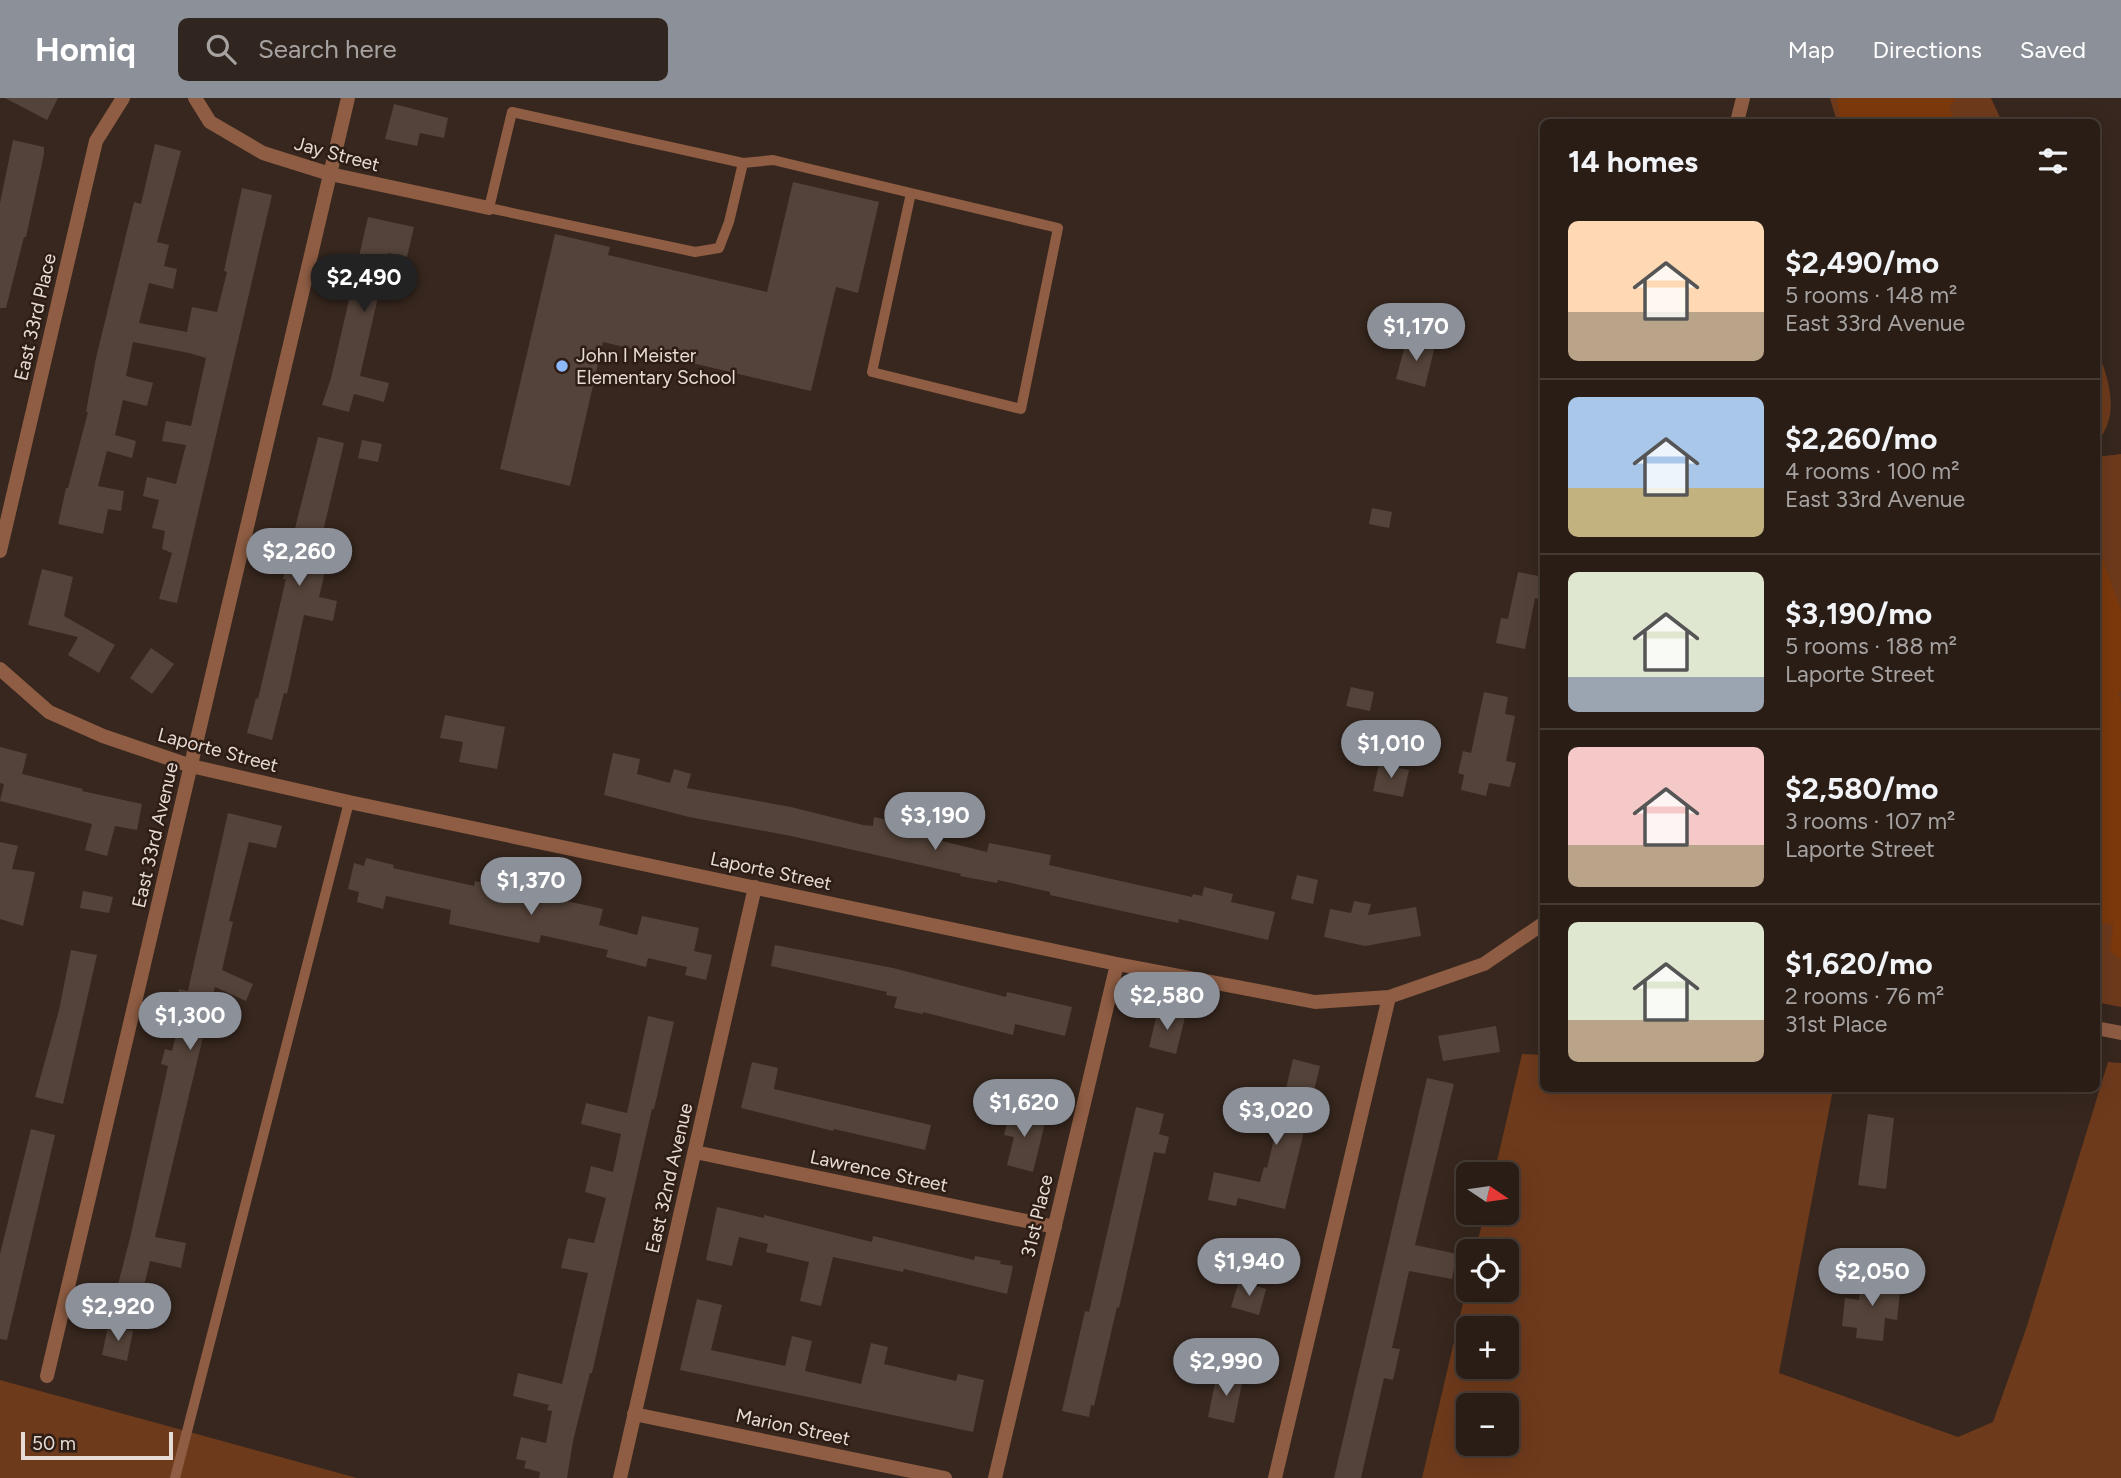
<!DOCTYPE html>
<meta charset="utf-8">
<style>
:root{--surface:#291d16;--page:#31261f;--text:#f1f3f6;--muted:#a5a2a1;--line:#453b35;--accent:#8c9099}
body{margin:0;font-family:Figtree,sans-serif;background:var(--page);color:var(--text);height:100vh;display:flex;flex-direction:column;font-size:26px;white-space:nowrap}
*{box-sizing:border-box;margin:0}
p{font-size:23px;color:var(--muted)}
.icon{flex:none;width:38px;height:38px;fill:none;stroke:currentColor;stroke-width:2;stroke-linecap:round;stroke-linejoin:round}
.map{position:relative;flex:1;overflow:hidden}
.panel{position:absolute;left:1540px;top:21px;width:560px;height:973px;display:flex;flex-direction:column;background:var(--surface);border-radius:10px;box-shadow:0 7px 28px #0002,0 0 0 2px var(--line)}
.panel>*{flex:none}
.needle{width:46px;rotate:103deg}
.controls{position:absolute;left:1456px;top:1064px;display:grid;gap:14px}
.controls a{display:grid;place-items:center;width:63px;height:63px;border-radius:10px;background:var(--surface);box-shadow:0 7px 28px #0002,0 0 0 2px var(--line);font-size:35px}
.scale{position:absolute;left:21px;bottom:18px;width:152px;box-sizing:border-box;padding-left:7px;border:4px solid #e6dbd5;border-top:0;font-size:19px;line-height:24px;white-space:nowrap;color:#e6dbd5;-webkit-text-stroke:5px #2d1d15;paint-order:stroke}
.price{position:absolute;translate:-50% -60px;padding:0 16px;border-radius:24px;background:var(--accent);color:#fff;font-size:23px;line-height:46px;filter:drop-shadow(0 2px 4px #0008)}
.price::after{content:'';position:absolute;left:50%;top:42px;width:21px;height:16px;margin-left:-10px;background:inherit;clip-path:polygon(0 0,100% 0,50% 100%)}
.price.selected{background:#222;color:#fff}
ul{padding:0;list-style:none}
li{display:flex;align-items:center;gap:21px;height:175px;padding:0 28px}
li+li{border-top:2px solid var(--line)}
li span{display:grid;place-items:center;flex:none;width:196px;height:140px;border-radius:10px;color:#555}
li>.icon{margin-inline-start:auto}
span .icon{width:84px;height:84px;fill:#fffc;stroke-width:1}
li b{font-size:30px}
h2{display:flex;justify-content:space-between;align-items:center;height:84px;padding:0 28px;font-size:30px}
header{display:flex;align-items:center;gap:42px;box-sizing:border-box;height:98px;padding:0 35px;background:var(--accent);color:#fff}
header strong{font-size:33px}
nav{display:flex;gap:38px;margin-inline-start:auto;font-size:24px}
.search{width:490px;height:63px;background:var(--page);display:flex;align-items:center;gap:18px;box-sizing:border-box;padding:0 24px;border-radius:10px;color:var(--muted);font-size:26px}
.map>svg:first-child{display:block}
.green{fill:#6e3a1c;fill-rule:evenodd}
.water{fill:#7c390c}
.building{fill:#54433a}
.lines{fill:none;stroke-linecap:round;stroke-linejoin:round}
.lane{stroke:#8e5d43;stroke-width:10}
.street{stroke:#8e5d43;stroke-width:14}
.poi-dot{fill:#8db9fc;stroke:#2d1d15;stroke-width:2.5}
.labels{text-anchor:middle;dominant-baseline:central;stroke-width:5;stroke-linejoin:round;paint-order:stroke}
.street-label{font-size:19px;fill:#e6dbd5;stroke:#2d1d15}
.poi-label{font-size:19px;fill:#e6dbd5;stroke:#2d1d15;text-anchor:start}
</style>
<header>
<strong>Homiq</strong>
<div class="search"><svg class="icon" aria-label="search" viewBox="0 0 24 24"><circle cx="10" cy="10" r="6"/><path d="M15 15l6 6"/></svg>Search here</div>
<nav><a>Map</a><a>Directions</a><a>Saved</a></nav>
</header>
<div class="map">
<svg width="2121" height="1380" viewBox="0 0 2121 1380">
<rect width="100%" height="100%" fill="#37271e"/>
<path class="green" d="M1830,0H1991L2002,24H1837Z
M2096,249C2109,281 2121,317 2097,344Z
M2121,356V909L2096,904V359Z
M1522,956L1543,957L1544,990L1833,991L1779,1275L1958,1339L1993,1324L2027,1228L2108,964L2121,965V1380H1422L1468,1184V1192H1507V1153H1475L1485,1115H1507V1076H1494ZM1507,1230V1269H1468V1230ZM1507,1307V1346H1468V1307Z
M0,1282L357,1380H0Z"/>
<path class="water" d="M1837,0H1956L1949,9L1955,24H1840Z
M2096,444L2121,512V593L2118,594L2121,606V861L2110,853L2113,827L2100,824L2097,812Z"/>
<path class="building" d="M5,0H58L47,22Z
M394,6L448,20L444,40L420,35L417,48L385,41Z
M13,42L44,49V56L26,139H24L6,210H0V105Z
M155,46L181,53L157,144L169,147L164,168L177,171L173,191L149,185L139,225L187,234L192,209L217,214L227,174L224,173L242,90L272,97L177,505L159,501L172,455L162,451L165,433L152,430L159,402L143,398L147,379L176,386L186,347L162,343L166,323L191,328L206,260L189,255L133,244L126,278L153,285L147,308L123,302L115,337L136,343L132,360L107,353L98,388L124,393L121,413L108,411L103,436L58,426L66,390H68L88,314H86L96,260L134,104L141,106Z
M793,84L879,104L858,195L836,189L811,293L603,244L570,388L500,371L555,136L610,149L608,157L767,194Z
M368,119L414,129L407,159L388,155L360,278L389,285L384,304L354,296L349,314L322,307L331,280Z
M1407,240L1435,248L1425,289L1396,281Z
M318,339L344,345L316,463L327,466L319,499L337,503L333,523L304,517L287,596L284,595L272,642L247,635L256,600L258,601L286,481H283L291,446Z
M362,342L382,346L378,364L358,360Z
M1372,410L1392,414L1389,430L1369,426Z
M42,471L73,479L64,518L115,547L99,575L68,557L78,539L28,527Z
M1518,474L1544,479V502L1535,500L1525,551L1496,545L1501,520L1508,521Z
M151,550L174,566L152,596L130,580Z
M1351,589L1374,594L1370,613L1346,608Z
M1484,594L1508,599L1505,616L1515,618L1506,663L1516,665L1510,689L1489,685L1486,698L1461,692L1464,677L1458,675L1463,653L1471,655Z
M445,617L505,629L497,671L459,664L463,644L440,640Z
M0,649L27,656L22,676L83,691L82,693L142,706L137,732L115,728L107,758L85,752L92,726L0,703L4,686L0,685Z
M613,655L640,661L637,676L670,685L674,671L691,676L687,690L791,709L863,727L873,728L874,719L902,725L901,733L987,754L989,745L1051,757L1049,767L1192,799L1193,796L1202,798L1204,789L1233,796L1231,804L1275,814L1268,842L1179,821L1178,825L1140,817L1050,797V794L998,782L997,785L960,778L961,776L791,738L689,719L604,697Z
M1379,666L1409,672L1403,699L1373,693Z
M228,715L282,728L276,750L249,744L229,823L233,824L222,872L253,886L246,903L215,889L155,1139L186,1145L181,1170L150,1163L140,1204L115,1198L130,1140L168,968L161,966L165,951L172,953L180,921L173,920L179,891L188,893L190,883Z
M0,744L18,748L12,771L35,774L23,828L0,821Z
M366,760L394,767L393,770L474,788L475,783L603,811L599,827L637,837L642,818L699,830L694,853L712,857L706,882L685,877L687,869L648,860L646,869L606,859L608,852L541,837L539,845L449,826L451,812L386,798L383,811L357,804L359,794L348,791L354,765L364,768Z
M1297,777L1318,782L1313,806L1291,801Z
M83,793L113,799L109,815L80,810Z
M1354,803L1371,806L1368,817L1416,809L1421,838L1365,848L1324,839L1330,811L1351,815Z
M775,847L893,870L1006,899L1007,894L1072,909L1065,938L1015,926L1013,937L923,914V916L894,910L897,899L886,897L887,894L771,868Z
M71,852L97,857L63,1006L35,999L59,912Z
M1158,912L1185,919L1176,956L1149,949Z
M648,918L674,924L654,1011H652L592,1275H590L573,1343L567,1380H539L540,1374L524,1370L526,1363L516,1361L521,1339L546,1345L552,1313L547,1312L549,1307L513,1298L518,1275L562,1286L588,1175L561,1170L568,1140L594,1145L606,1100L585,1094L591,1068L613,1074L621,1036L581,1026L586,1005L627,1015Z
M1496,928L1500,954L1443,963L1438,938Z
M1293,961L1320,968L1285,1111L1238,1100L1236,1108L1208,1102L1214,1074L1260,1084L1264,1069L1267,1070Z
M752,964L778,970L774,991L931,1027L925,1052L834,1031L833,1033L741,1010Z
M1427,980L1454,986L1415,1147L1457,1156L1452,1181L1409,1173L1392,1250L1400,1251L1393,1282L1384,1280L1361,1380H1334Z
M1136,1009L1164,1016L1159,1036L1169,1039L1165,1056L1154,1054L1119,1210L1117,1209L1094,1308L1091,1307L1089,1319L1062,1313L1085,1213L1089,1214Z
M1010,1012L1046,1021L1033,1074L1007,1067L1014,1039L1004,1037Z
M1868,1016L1894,1020L1886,1091L1858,1087Z
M31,1031L55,1037L7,1242L0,1241V1156Z
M717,1109L764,1120V1117L872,1144L873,1138L974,1162L975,1158L1001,1163L1000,1166L1013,1168L1007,1196L904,1171L903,1174L833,1159L821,1208L800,1203L809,1164L766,1154L768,1146L739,1139L732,1168L706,1162Z
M1862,1175L1890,1178L1888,1192L1900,1194L1897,1222L1885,1220L1883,1243L1856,1240L1857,1230L1842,1228L1845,1200L1859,1202Z
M1239,1183L1266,1191L1259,1217L1231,1209Z
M697,1201L722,1207L711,1252L785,1268L792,1238L812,1243L805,1273L861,1286L871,1245L888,1249L884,1266L956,1283L958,1276L984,1282L973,1334L680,1272Z
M108,1228L133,1233L127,1263L102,1257Z
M1217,1275L1243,1280L1234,1325L1208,1319Z"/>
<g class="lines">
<path class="lane" d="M512,14L743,65L729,124L719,150L695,154L489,110Z
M743,65L773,62L911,95L872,274L1021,311L1058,130L911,95
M175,1380L349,704"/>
<path class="street" d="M195,0L210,24L263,55L330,76L489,110
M1737,24L1743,0
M0,453L96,43L123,0
M0,571L49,614L103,638L191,668L349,704L1117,866L1315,904L1389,899L1484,866L1544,825
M2096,930L2121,935
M695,1054L1055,1129
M47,1278L348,0
M634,1316L945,1380
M620,1380L755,789
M995,1380L1117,866
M1275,1380L1389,899"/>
</g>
<circle class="poi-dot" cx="562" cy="268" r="7"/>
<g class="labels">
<g class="street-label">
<text transform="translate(337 56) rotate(15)">Jay Street</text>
<text transform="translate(35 219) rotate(-77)">East 33rd Place</text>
<text transform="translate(218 652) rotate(15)">Laporte Street</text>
<text transform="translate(155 737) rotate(-77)">East 33rd Avenue</text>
<text transform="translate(771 773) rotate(12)">Laporte Street</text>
<text transform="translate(879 1073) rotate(12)">Lawrence Street</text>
<text transform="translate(669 1080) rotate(-77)">East 32nd Avenue</text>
<text transform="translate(1037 1118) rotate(-77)">31st Place</text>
<text transform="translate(793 1329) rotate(12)">Marion Street</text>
</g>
<g class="poi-label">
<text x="576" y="257">John I Meister<tspan x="576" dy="22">Elementary School</tspan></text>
</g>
</g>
</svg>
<div class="controls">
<a><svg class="needle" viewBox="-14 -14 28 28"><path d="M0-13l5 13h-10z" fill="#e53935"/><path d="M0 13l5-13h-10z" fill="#a5a2a1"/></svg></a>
<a><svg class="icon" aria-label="locate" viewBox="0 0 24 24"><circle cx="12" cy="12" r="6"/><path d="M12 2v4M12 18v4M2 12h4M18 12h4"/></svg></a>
<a>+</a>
<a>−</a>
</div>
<div class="scale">50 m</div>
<b class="price selected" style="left:364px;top:216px">$2,490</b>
<b class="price" style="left:1416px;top:265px">$1,170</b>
<b class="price" style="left:299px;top:490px">$2,260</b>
<b class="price" style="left:1391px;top:682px">$1,010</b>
<b class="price" style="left:935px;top:754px">$3,190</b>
<b class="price" style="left:531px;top:819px">$1,370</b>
<b class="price" style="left:1167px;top:934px">$2,580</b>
<b class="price" style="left:190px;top:954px">$1,300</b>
<b class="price" style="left:1024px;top:1041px">$1,620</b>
<b class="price" style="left:1276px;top:1049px">$3,020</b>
<b class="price" style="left:1249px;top:1200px">$1,940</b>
<b class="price" style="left:1872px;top:1210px">$2,050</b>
<b class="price" style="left:118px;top:1245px">$2,920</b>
<b class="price" style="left:1226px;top:1300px">$2,990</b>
<section class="panel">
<h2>14 homes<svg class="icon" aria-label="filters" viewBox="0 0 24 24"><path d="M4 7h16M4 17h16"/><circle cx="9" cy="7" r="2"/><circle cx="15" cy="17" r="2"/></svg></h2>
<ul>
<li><span style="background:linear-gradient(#ffd9b3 65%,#b9a48a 0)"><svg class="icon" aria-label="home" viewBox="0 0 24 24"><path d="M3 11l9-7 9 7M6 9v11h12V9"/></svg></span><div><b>$2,490/mo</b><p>5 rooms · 148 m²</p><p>East 33rd Avenue</p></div></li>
<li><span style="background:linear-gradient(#a9c7e8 65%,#c2b280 0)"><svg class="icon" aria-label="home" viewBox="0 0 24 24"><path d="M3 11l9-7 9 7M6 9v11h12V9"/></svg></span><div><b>$2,260/mo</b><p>4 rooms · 100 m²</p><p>East 33rd Avenue</p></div></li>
<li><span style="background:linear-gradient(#dfe7d0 75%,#9aa5b1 0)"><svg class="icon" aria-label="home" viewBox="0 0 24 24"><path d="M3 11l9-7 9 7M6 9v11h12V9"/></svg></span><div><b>$3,190/mo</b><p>5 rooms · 188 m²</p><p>Laporte Street</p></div></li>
<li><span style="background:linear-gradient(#f6c9c9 70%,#b9a48a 0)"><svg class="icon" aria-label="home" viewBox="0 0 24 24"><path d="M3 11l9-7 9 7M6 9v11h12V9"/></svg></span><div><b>$2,580/mo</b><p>3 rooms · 107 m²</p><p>Laporte Street</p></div></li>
<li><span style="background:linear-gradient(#dfe7d0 70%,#b9a48a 0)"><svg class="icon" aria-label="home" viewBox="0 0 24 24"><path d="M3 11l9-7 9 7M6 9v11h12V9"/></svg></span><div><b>$1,620/mo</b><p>2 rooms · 76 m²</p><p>31st Place</p></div></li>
</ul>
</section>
</div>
